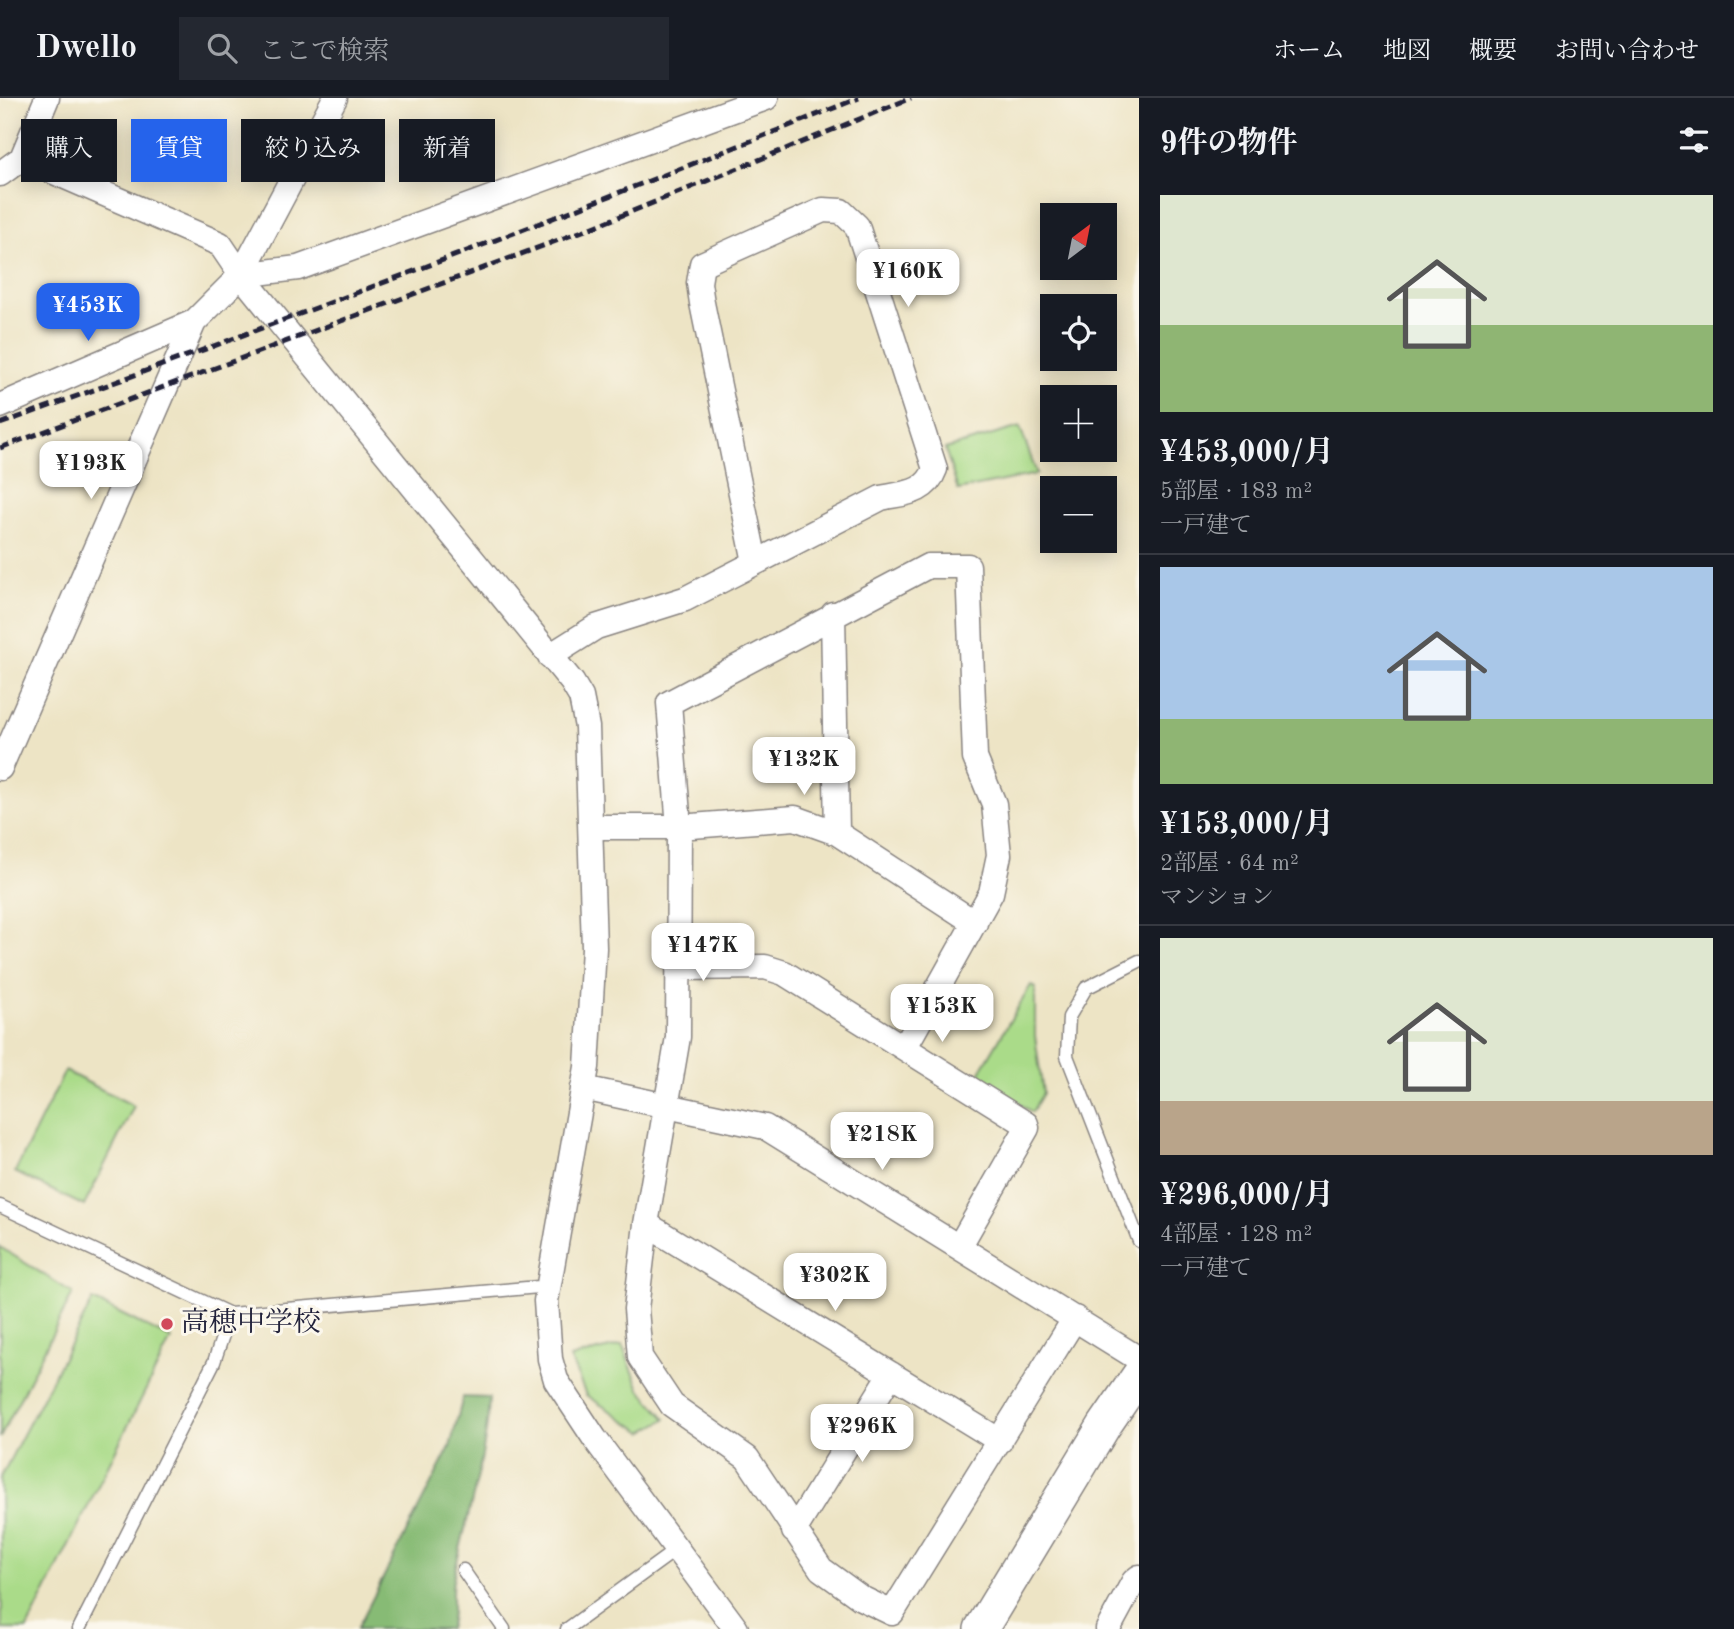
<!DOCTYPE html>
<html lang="ja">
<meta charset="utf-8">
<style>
:root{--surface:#171b24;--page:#242831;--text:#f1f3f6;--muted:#9ea1a6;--line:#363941;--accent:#2563eb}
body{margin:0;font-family:"Old Standard TT","Noto Serif JP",serif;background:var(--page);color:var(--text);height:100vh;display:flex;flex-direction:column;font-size:26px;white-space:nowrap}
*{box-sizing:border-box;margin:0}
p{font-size:23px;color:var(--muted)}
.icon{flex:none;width:38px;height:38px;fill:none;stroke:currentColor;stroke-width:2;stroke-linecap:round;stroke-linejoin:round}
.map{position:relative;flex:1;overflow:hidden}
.drawer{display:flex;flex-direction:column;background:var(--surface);width:595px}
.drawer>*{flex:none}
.guide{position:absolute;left:21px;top:21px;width:665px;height:63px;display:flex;gap:14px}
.needle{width:46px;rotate:32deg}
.controls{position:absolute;left:1040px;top:105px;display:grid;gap:14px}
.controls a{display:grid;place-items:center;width:77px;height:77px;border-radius:0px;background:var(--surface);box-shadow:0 4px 18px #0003;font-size:35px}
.price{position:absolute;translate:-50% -60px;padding:0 16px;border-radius:14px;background:#fff;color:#222;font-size:23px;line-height:46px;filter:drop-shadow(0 2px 4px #0008)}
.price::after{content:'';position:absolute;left:50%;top:42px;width:21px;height:16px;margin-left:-10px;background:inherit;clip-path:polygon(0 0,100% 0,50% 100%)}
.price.selected{background:var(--accent);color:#fff}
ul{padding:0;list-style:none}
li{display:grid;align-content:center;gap:14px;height:371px;padding:0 21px}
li+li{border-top:2px solid var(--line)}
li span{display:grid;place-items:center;height:217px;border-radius:0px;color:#555}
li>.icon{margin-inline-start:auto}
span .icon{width:126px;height:126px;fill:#fffc;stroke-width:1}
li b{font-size:30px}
h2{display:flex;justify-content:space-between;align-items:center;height:84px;padding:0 21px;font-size:30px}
.chip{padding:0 24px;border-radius:0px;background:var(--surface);box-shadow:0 4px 18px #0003;font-size:24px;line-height:63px}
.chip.selected{background:var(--accent);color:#fff}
header{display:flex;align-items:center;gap:42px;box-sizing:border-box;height:98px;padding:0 35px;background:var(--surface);border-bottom:2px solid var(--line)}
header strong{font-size:33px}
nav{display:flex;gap:38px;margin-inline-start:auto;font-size:24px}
.search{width:490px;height:63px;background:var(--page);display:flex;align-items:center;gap:18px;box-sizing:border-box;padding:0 24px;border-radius:0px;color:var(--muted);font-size:26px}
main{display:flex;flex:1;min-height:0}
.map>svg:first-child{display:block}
.green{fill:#aadb89;stroke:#667e62;stroke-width:2}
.forest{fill:#87bb75;stroke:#546e58;stroke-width:2}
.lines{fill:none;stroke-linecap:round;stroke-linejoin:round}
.lane-casing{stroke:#888380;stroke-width:15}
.street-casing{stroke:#888380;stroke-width:27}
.secondary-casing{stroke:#888380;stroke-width:36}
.lane{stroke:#fff;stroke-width:12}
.street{stroke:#fff;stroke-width:24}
.secondary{stroke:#fff;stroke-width:33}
.rail{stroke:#22223b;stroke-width:5;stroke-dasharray:10 5;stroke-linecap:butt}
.poi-dot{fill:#d1495b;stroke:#fbf7ec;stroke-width:2.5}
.labels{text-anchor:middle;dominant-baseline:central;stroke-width:6;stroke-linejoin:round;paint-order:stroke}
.poi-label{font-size:28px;fill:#22223b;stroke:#fbf7ec;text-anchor:start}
</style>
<header>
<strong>Dwello</strong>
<div class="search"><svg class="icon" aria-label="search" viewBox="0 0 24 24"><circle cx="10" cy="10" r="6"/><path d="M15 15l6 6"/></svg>ここで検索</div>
<nav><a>ホーム</a><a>地図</a><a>概要</a><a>お問い合わせ</a></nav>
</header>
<main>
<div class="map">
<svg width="1139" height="1531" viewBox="0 0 1139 1531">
<rect width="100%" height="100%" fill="#fbf7ec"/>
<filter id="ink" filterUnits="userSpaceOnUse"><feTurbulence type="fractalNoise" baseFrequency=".0143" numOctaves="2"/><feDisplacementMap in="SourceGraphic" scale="14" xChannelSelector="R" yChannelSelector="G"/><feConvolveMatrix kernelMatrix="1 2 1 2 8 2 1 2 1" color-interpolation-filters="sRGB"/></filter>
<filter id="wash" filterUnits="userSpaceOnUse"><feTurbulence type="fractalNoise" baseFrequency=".00686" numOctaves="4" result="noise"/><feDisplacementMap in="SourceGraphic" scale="28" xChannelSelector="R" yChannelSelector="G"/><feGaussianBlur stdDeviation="1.57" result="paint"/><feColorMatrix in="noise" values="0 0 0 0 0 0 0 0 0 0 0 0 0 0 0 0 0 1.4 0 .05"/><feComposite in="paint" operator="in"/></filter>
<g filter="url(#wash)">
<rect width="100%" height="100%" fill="#ede4c5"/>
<path class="green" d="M1020,329L1037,376L958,392L945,351Z
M1031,887L1035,890V938L1043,995L1032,1014L977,979Z
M65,973L134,1008L84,1108L15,1074Z
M0,1149L73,1195L0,1340Z
M93,1202L171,1241L27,1531H2L0,1381Z
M622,1247L640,1291L666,1321L643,1334L586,1297L570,1260Z"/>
<path class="forest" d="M463,1299L489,1300C487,1360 465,1423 453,1482C450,1499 455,1515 449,1531H357L450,1349Z"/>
</g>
<g filter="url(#ink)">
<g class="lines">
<g class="lane-casing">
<path id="lane" d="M1139,863L1086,890L1069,919L1067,958L1139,1143
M0,1108L230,1216L550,1188
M463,1472L504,1531
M79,1531L214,1264L230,1216
M567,1531L677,1451"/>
</g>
<g class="street-casing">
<path id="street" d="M22,60L47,0
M0,76L22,60L220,146L241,177L572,584L581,599L587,629L594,850L587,969L546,1203L550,1261L556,1282L595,1341L736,1531
M241,177L298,170L766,0
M0,308L194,224
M833,516L837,735
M550,558L596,529L685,501L881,400C904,395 926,396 935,371L857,128L841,113L823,112L702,166L699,185L702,205L755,464
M0,670L194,224L241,177L335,0
M591,729H679L795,720L837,735L975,825
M680,870L765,869L784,875L1026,1026L1027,1030L959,1149
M905,949L991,795L999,757L994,706L975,660L968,468H928L669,605L679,729L678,939L646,1126L636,1211L640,1259L672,1307L747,1360L821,1471L861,1500L892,1515L1075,1220
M583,990L765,1029L1139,1261
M646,1126L1000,1343
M794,1433L891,1276
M1108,1531L1134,1483L1139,1479"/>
</g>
<g class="secondary-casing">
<path id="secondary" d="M981,1531L1104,1328L1139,1277"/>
</g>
<use href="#lane" class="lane"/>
<use href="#street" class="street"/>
<use href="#secondary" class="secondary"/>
<path class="rail" d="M0,326C288,222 574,114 859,0
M0,350L591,130L911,0"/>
</g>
</g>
<circle class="poi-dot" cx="167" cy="1226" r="7"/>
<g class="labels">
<g class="poi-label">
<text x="181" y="1226">高穂中学校</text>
</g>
</g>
</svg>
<div class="controls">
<a><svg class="needle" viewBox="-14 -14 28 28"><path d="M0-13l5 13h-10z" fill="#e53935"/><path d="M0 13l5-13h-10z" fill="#9ea1a6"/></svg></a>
<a><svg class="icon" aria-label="locate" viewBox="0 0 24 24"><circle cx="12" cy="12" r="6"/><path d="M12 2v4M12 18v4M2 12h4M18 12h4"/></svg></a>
<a>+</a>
<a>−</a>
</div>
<b class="price" style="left:908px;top:211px">¥160K</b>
<b class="price selected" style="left:88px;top:245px">¥453K</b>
<b class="price" style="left:91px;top:403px">¥193K</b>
<b class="price" style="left:804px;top:699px">¥132K</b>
<b class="price" style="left:703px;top:885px">¥147K</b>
<b class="price" style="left:942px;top:946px">¥153K</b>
<b class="price" style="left:882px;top:1074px">¥218K</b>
<b class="price" style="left:835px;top:1215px">¥302K</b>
<b class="price" style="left:862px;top:1366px">¥296K</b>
<div class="guide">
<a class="chip">購入</a>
<a class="chip selected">賃貸</a>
<a class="chip">絞り込み</a>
<a class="chip">新着</a>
</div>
</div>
<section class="drawer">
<h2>9件の物件<svg class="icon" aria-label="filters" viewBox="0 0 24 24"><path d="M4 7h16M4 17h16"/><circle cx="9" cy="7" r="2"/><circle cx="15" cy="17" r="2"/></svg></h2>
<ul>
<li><span style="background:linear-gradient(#dfe7d0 60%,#8fb573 0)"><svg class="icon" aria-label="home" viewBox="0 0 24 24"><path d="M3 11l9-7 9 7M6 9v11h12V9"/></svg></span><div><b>¥453,000/月</b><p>5部屋 · 183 m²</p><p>一戸建て</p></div></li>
<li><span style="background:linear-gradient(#a9c7e8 70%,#8fb573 0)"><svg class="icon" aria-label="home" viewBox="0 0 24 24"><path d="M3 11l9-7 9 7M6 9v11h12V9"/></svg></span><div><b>¥153,000/月</b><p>2部屋 · 64 m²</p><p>マンション</p></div></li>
<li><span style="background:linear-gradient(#dfe7d0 75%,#b9a48a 0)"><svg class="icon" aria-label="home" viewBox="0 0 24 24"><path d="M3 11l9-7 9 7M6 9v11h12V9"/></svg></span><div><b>¥296,000/月</b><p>4部屋 · 128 m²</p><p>一戸建て</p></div></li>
</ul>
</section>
</main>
